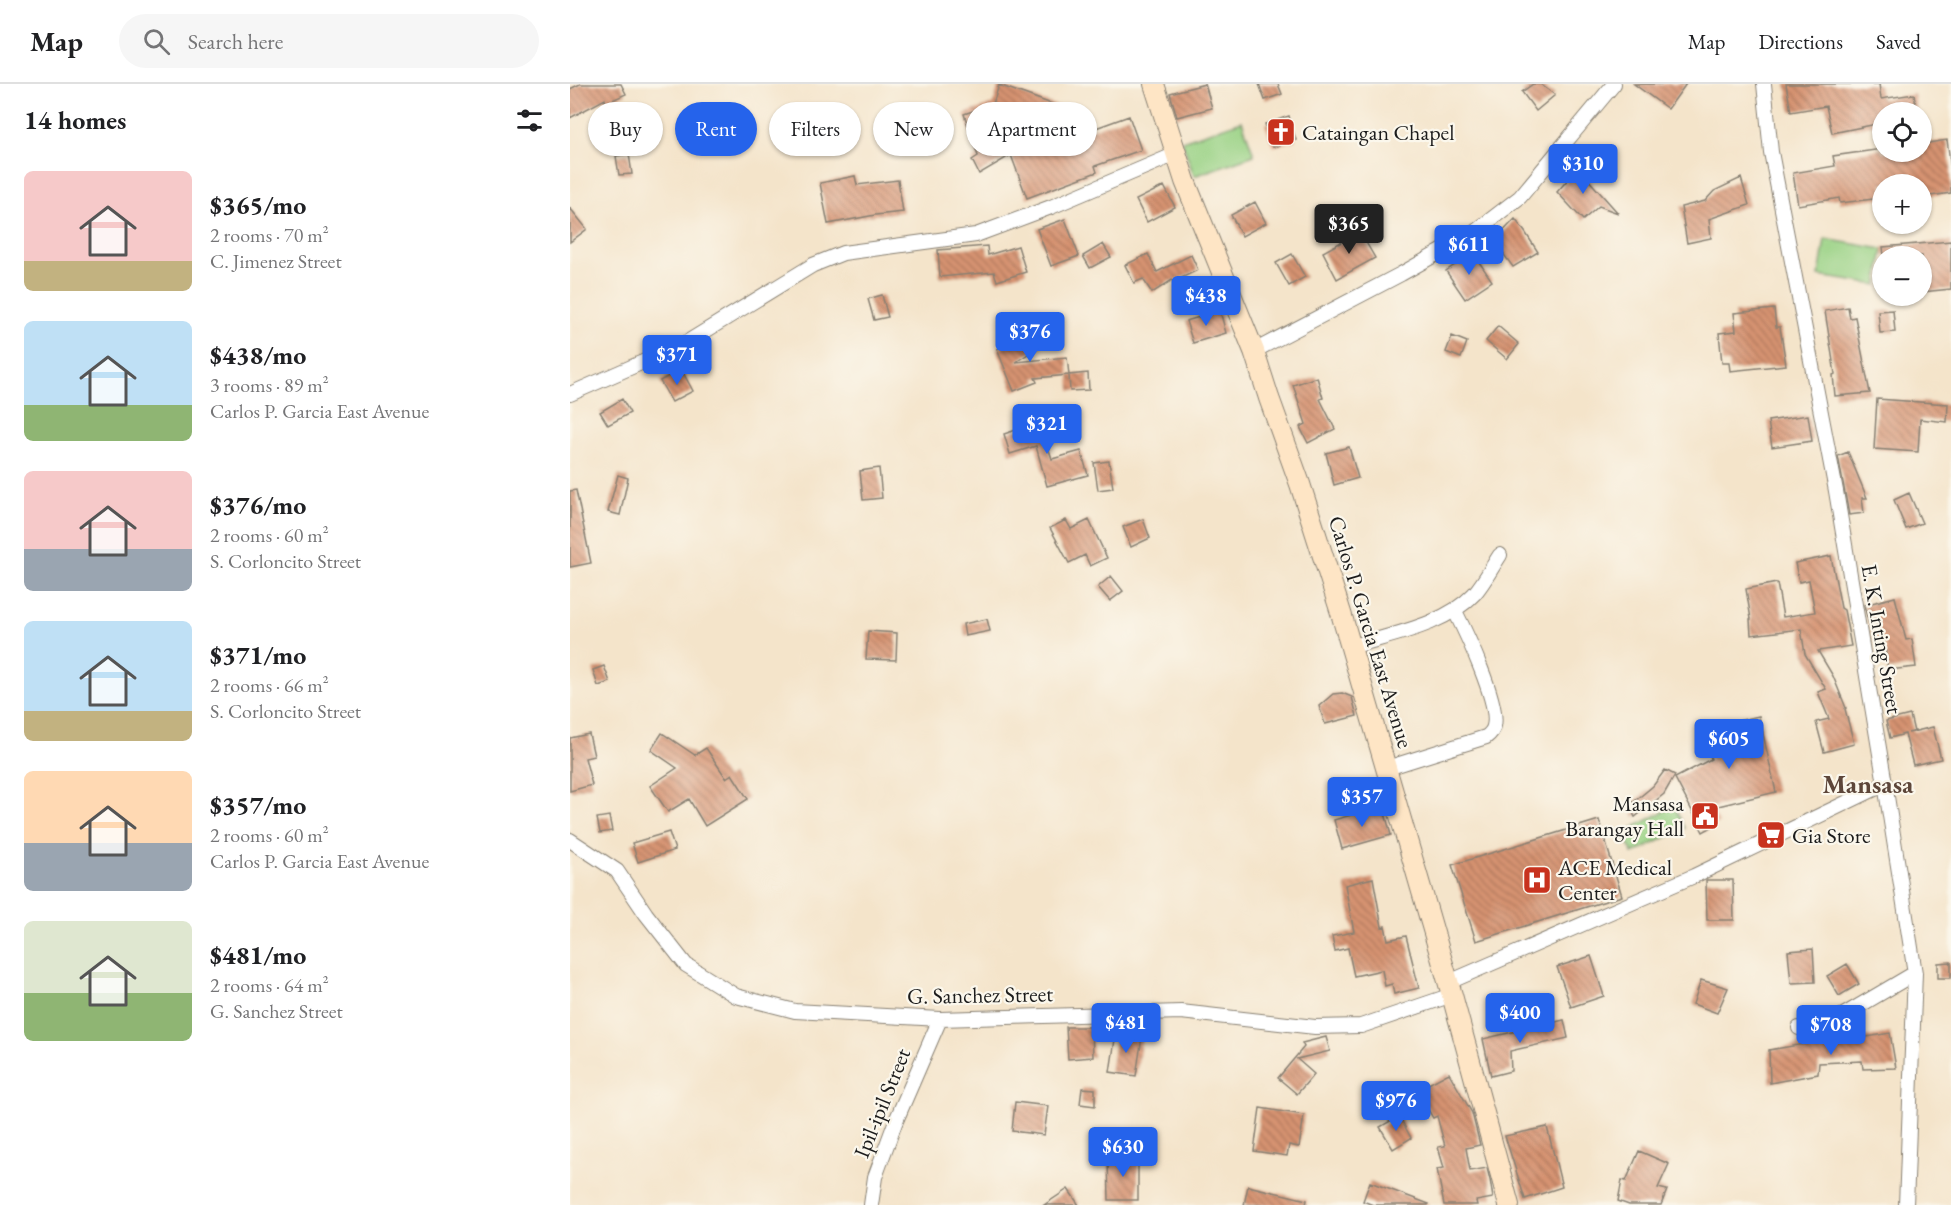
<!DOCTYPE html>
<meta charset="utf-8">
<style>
:root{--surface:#fff;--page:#f6f6f6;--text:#202124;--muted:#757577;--line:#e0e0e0;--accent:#2563eb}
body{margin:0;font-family:"EB Garamond",serif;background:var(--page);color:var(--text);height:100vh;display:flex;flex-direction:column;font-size:22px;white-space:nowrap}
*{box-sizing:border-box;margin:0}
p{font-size:20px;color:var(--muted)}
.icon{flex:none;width:33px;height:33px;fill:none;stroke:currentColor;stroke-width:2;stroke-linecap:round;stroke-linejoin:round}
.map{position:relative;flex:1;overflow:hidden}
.side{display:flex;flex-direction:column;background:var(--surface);width:570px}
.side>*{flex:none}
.guide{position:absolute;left:18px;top:18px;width:570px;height:54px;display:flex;gap:12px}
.buttons{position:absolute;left:1302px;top:18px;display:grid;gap:12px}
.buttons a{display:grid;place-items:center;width:60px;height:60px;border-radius:50%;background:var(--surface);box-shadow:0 2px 4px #0004;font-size:30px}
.price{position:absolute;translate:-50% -51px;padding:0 14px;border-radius:6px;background:var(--accent);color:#fff;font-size:20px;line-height:39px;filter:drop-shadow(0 2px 3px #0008)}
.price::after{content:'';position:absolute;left:50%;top:36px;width:18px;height:14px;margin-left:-9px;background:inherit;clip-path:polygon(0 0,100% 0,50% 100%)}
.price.active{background:#222;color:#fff}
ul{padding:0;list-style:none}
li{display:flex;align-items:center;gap:18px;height:150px;padding:0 24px}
li span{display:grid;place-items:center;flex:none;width:168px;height:120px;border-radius:9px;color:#555}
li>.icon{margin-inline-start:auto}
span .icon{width:72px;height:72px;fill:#fffc;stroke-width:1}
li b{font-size:26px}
h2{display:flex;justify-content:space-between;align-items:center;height:72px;padding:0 24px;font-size:26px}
.chip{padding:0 21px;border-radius:27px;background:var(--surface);box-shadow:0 2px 4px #0004;font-size:21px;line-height:54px}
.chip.active{background:var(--accent);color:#fff}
header{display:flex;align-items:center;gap:36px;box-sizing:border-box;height:84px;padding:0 30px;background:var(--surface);border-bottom:2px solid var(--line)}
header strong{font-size:28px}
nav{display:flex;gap:33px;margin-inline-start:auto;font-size:21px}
.search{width:420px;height:54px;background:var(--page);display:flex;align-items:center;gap:15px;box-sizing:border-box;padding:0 21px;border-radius:33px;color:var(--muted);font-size:22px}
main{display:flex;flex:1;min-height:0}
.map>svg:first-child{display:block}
.garden{fill:#98d183;stroke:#5a7650;stroke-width:1.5}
.building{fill:url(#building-back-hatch)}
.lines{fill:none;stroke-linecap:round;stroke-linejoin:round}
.street-casing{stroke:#888073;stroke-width:16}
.secondary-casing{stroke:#888073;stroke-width:22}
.street{stroke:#fff;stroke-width:14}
.secondary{stroke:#fee5c5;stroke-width:20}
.labels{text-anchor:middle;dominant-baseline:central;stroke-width:4.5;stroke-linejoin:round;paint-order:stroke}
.poi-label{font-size:22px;fill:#1c1c1c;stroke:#fbf7ec;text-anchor:start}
.street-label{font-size:22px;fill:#1c1c1c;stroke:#fbf7ec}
.quarter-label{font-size:26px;font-weight:bold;fill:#5d463a;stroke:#fbf7ec}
</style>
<header>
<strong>Map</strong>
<div class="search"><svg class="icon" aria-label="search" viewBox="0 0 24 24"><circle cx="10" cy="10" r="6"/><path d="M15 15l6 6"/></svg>Search here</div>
<nav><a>Map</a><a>Directions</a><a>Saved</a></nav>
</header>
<main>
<section class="side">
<h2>14 homes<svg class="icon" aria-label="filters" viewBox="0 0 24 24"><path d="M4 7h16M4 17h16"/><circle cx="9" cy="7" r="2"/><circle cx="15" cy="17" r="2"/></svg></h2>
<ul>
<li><span style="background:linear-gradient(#f6c9c9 75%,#c2b280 0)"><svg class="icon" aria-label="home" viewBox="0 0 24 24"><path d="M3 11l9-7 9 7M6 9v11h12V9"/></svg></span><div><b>$365/mo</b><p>2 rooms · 70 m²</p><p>C. Jimenez Street</p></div></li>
<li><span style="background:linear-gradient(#bfe0f5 70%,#8fb573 0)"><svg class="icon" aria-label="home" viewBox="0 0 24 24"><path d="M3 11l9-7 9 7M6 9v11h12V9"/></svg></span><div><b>$438/mo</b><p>3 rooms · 89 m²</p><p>Carlos P. Garcia East Avenue</p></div></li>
<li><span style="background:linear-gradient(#f6c9c9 65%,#9aa5b1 0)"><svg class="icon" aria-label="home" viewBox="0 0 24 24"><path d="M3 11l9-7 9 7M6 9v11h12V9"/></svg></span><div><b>$376/mo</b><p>2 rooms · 60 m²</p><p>S. Corloncito Street</p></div></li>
<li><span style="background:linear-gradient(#bfe0f5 75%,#c2b280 0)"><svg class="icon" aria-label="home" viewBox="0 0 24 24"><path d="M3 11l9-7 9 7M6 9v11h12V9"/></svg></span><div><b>$371/mo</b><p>2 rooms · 66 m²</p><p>S. Corloncito Street</p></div></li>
<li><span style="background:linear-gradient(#ffd9b3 60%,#9aa5b1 0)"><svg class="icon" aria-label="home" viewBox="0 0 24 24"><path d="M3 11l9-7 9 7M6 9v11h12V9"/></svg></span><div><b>$357/mo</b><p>2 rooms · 60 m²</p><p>Carlos P. Garcia East Avenue</p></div></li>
<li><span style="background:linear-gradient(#dfe7d0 60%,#8fb573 0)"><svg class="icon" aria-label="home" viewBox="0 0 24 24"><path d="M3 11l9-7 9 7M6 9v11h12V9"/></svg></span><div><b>$481/mo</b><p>2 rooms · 64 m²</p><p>G. Sanchez Street</p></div></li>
</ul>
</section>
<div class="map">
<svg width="1381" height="1121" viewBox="0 0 1381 1121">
<defs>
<pattern id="building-back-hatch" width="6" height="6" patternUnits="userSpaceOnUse" patternTransform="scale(1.5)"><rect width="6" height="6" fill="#d69371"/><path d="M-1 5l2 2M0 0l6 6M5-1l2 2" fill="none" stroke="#ad775c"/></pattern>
</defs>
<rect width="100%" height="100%" fill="#fbf7ec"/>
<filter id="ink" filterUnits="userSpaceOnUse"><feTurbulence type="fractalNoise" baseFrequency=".0167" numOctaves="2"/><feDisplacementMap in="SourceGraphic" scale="12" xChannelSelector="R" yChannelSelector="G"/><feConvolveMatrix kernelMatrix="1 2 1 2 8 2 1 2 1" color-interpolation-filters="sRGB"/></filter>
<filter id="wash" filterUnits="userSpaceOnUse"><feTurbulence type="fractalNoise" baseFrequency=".008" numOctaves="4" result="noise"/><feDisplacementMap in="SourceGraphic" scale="24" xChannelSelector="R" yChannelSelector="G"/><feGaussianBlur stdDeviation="1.35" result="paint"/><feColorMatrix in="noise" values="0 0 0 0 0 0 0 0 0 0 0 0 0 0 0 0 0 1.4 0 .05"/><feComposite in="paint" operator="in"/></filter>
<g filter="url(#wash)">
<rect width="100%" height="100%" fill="#f4e4ca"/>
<path class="garden" d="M672,37L684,71L624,92L612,57Z
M1255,155L1313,165L1307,201L1249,192Z
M1104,722L1115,744L1063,770L1053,749Z"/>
<g id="blocks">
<path class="building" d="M10,0H51L56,10L36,19L35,15L0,34V5Z
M635,0L642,24L607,33L600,9Z
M689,0H708L712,10L695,16Z
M963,0H970L985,11L966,27L952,8Z
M1064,0H1116L1098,25Z
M1216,0H1309L1311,15L1344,10L1347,28H1312V39L1262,49L1256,22L1221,28Z
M429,1L493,24L483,51L509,42L512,49L559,32L571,66L525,82L527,88L457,114L441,71L409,90L402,76L408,72L394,30L423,20Z
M719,32L726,56L703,63L695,40Z
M1377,56L1381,84V109L1353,113L1352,100H1312V114L1270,119L1269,114L1228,121L1223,89L1265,82L1263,72L1312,65V68H1352V60Z
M59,70L62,90L49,91L46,72Z
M1008,84L1048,129L1029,122L1013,136L987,108Z
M285,92L287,101L328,96L333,128L305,131L258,140L250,99Z
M1171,94L1179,121L1139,135L1141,154L1117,159L1111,123L1135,117L1144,107Z
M594,102L605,123L577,138L566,116Z
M685,118L696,139L672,152L661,131Z
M0,124L17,145L0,158Z
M495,135L509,172L481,182L467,145Z
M945,135L955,148L968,168L943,183L924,157Z
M790,148L805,174L767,195L753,168Z
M1381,157V205L1352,208V172H1314L1313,163Z
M533,160L541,173L520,184L513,172Z
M417,162L418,171L448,162L456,188L427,197L424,188L370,193L368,166Z
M903,169L922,197L895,215L876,187Z
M578,170L587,188L621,171L628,186L603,198L602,196L582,209L573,195L564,199L555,181Z
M722,170L735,193L719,202L706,179Z
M312,211L318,233L304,236L298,215Z
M1278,223L1280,234L1285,233L1300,309L1265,312L1263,291L1265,290L1255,227Z
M1204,225L1206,243H1210L1216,281L1160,287L1159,279H1152L1149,249L1166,247L1164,229Z
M1323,226L1325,248L1310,249L1308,227Z
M650,227L656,249L623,259L616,237Z
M928,242L949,260L937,275L916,257Z
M472,246L479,256L446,278L497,273L499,291L465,294L467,298L444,307L427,265L450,256L451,260Z
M882,252L897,258L891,274L876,268Z
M111,285L123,307L102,318L90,297Z
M518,289L519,306L500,307L499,291Z
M747,293L753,314L750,315L765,345L738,359L730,343L736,340L723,301Z
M52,315L60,329L38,341L30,328Z
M1307,315L1378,320L1377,338L1350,335L1348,368L1304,365Z
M1238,331L1242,357L1202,363L1198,337Z
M470,338L482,375L511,367L518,391L477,402L466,362L440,370L434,350Z
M779,363L788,394L764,401L756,369Z
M1278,368L1297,414H1292L1294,429L1279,431L1268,372Z
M539,377L543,404L528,406L524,379Z
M309,384L312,414L293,416L290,387Z
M48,391L58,394L50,431L38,428Z
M6,406L21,479L0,483V407Z
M1339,409L1352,439L1336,445L1324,416Z
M573,435L580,454L561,463L553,443Z
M496,436L501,445L519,436L537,474L520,482L515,471L499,479L480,444Z
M1261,472L1271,524L1274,526L1281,562L1248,567L1263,592L1276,624L1275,625L1284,660L1254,668L1246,638L1259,635L1248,608L1256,605L1235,570L1231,545L1181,551L1180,535H1181L1176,505L1207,499L1213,533L1245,528L1239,496L1229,498L1225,479Z
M541,492L553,507L540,517L528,503Z
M1325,513L1336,556L1342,555L1346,583L1318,586L1314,555L1304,558L1294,521Z
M417,535L420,547L395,552L393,540Z
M298,547L327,549L326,576L296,575Z
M34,582L40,598L28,602L23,586Z
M772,609L782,613L787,632L755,640L749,622L763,610Z
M1340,631L1344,648L1338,649L1363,643L1371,675L1343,681L1335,650L1320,654L1316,637Z
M1189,632L1206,708L1140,724L1149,739L1133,748L1105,694L1141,675L1134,645Z
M92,649L125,671L136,664L156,694L162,690L178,715L135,742L119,715L98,728L80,702L107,684L81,666Z
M19,650L24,672L15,674L22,701L0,707V654Z
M1095,686L1105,691L1094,710L1065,733L1059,722L1083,702Z
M813,722L821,751L772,765L764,736Z
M39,732L42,747L30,749L27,734Z
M1029,736L1052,812L906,857L882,781Z
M99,748L105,766L68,778L62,759Z
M803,794L812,843L815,842L818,856L836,852L849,904L824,910L822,900L815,902L812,886L784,892L778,864L765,867L762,852L784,848L775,801Z
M1136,796H1163L1164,836H1137Z
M1243,865L1245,898L1221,899L1218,867Z
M1021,872L1034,912L1001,923L987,883Z
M1381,878V894H1368V879Z
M1277,880L1289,900L1269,912L1257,892Z
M1131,896L1158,904L1147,929L1123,920Z
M994,936L998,954L940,967L941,987L921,992L913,955Z
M496,943H522L523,973L498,975Z
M546,949L572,953L566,992L540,988Z
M1320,949L1326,984L1293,985L1292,977L1249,979L1248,990L1200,999L1199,966L1274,953L1291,954Z
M756,953L760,967L727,975L744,990L727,1010L708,994L734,963L732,959Z
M879,989L902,1029L910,1061L896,1064L900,1087L917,1084L920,1096L923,1114L906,1117L907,1121H874L867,1085L874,1084L868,1063L875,1062L867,1032L863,1034L847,1006Z
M512,1004L525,1005V1022L510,1020Z
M445,1018L478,1022L474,1051L442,1047Z
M690,1024L734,1031L729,1063L719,1061L717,1072L684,1067Z
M829,1032L841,1054L823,1065L810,1043Z
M977,1043L992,1103L955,1115L935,1052Z
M1069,1067L1099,1080L1088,1104L1097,1106L1091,1121H1059L1048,1117L1052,1096L1056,1097Z
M538,1073H568V1116H539Z
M800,1098L859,1120L858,1121H803L793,1117Z
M678,1102L737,1116L736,1121H674Z
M498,1105L509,1121H474Z"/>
</g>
</g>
<g filter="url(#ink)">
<use href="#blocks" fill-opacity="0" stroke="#888073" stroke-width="1.5"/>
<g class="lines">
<g class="street-casing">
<path id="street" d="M1194,0L1201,68L1266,407L1315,700L1345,889L1336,1121
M684,267L831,190L902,150L950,113L1044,0
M0,310L114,260L243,181L273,169L406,151L481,123L606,70
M781,563C822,550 874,542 904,510C914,499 922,483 930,471
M817,684L916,653C920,650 923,647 924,642C930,620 896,549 885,527
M0,756L47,787L76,830L116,881L166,912L225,927L370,935L611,928L745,943L791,942L882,911
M879,898L1124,792L1315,700
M1229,944L1248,946L1345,889
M301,1121L305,1093L325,1039L370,935"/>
</g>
<g class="secondary-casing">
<path id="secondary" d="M584,0L615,97L684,267L699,314L730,400L771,529L882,911L939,1121"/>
</g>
<use href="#street" class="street"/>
<use href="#secondary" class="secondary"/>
</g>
</g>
<defs>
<g id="church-square" transform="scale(1.5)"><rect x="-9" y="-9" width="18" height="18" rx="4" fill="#c8321e" stroke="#fbf7ec"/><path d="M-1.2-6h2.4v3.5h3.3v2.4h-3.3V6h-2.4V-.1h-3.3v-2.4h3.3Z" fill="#fff"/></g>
<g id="civic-square" transform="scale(1.5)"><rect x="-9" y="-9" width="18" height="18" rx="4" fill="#c8321e" stroke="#fbf7ec"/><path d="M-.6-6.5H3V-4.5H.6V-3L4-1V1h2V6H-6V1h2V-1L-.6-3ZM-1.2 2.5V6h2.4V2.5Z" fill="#fff"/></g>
<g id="supermarket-square" transform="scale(1.5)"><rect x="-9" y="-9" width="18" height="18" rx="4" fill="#c8321e" stroke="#fbf7ec"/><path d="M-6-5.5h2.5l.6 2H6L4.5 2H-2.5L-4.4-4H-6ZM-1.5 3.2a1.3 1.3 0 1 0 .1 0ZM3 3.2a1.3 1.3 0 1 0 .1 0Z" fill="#fff"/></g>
<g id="hospital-square" transform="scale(1.5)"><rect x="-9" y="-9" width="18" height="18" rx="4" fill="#c8321e" stroke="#fbf7ec"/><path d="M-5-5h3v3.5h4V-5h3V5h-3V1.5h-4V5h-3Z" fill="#fff"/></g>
</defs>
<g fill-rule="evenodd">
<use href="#church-square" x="711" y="48"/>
<use href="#civic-square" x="1135" y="732"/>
<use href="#supermarket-square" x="1201" y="751"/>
<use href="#hospital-square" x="967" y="796"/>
</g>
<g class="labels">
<g class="poi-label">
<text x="732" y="48">Cataingan Chapel</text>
<text x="1114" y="719" text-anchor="end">Mansasa<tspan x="1114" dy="25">Barangay Hall</tspan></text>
<text x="1222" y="751">Gia Store</text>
<text x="988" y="783">ACE Medical<tspan x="988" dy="25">Center</tspan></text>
</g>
<g class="street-label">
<text transform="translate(801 548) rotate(73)">Carlos P. Garcia East Avenue</text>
<text transform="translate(1312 555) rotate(80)">E. K. Inting Street</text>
<text transform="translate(410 911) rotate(-1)">G. Sanchez Street</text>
<text transform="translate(312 1019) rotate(-68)">Ipil-ipil Street</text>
</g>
<g class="quarter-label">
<text x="1298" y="700">Mansasa</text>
</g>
</g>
</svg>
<div class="buttons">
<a><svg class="icon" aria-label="locate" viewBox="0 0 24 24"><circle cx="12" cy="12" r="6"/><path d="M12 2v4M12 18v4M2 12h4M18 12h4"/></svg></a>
<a>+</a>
<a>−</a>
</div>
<b class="price" style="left:1013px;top:111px">$310</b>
<b class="price active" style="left:779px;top:171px">$365</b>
<b class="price" style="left:899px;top:192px">$611</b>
<b class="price" style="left:636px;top:243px">$438</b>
<b class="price" style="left:460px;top:279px">$376</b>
<b class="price" style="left:107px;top:302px">$371</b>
<b class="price" style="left:477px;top:371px">$321</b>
<b class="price" style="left:1159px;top:686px">$605</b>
<b class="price" style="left:792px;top:744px">$357</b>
<b class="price" style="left:950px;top:960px">$400</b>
<b class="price" style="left:556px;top:970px">$481</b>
<b class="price" style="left:1261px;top:972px">$708</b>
<b class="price" style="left:826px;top:1048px">$976</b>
<b class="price" style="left:553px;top:1094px">$630</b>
<div class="guide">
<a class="chip">Buy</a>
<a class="chip active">Rent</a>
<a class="chip">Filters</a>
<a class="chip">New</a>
<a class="chip">Apartment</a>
</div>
</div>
</main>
